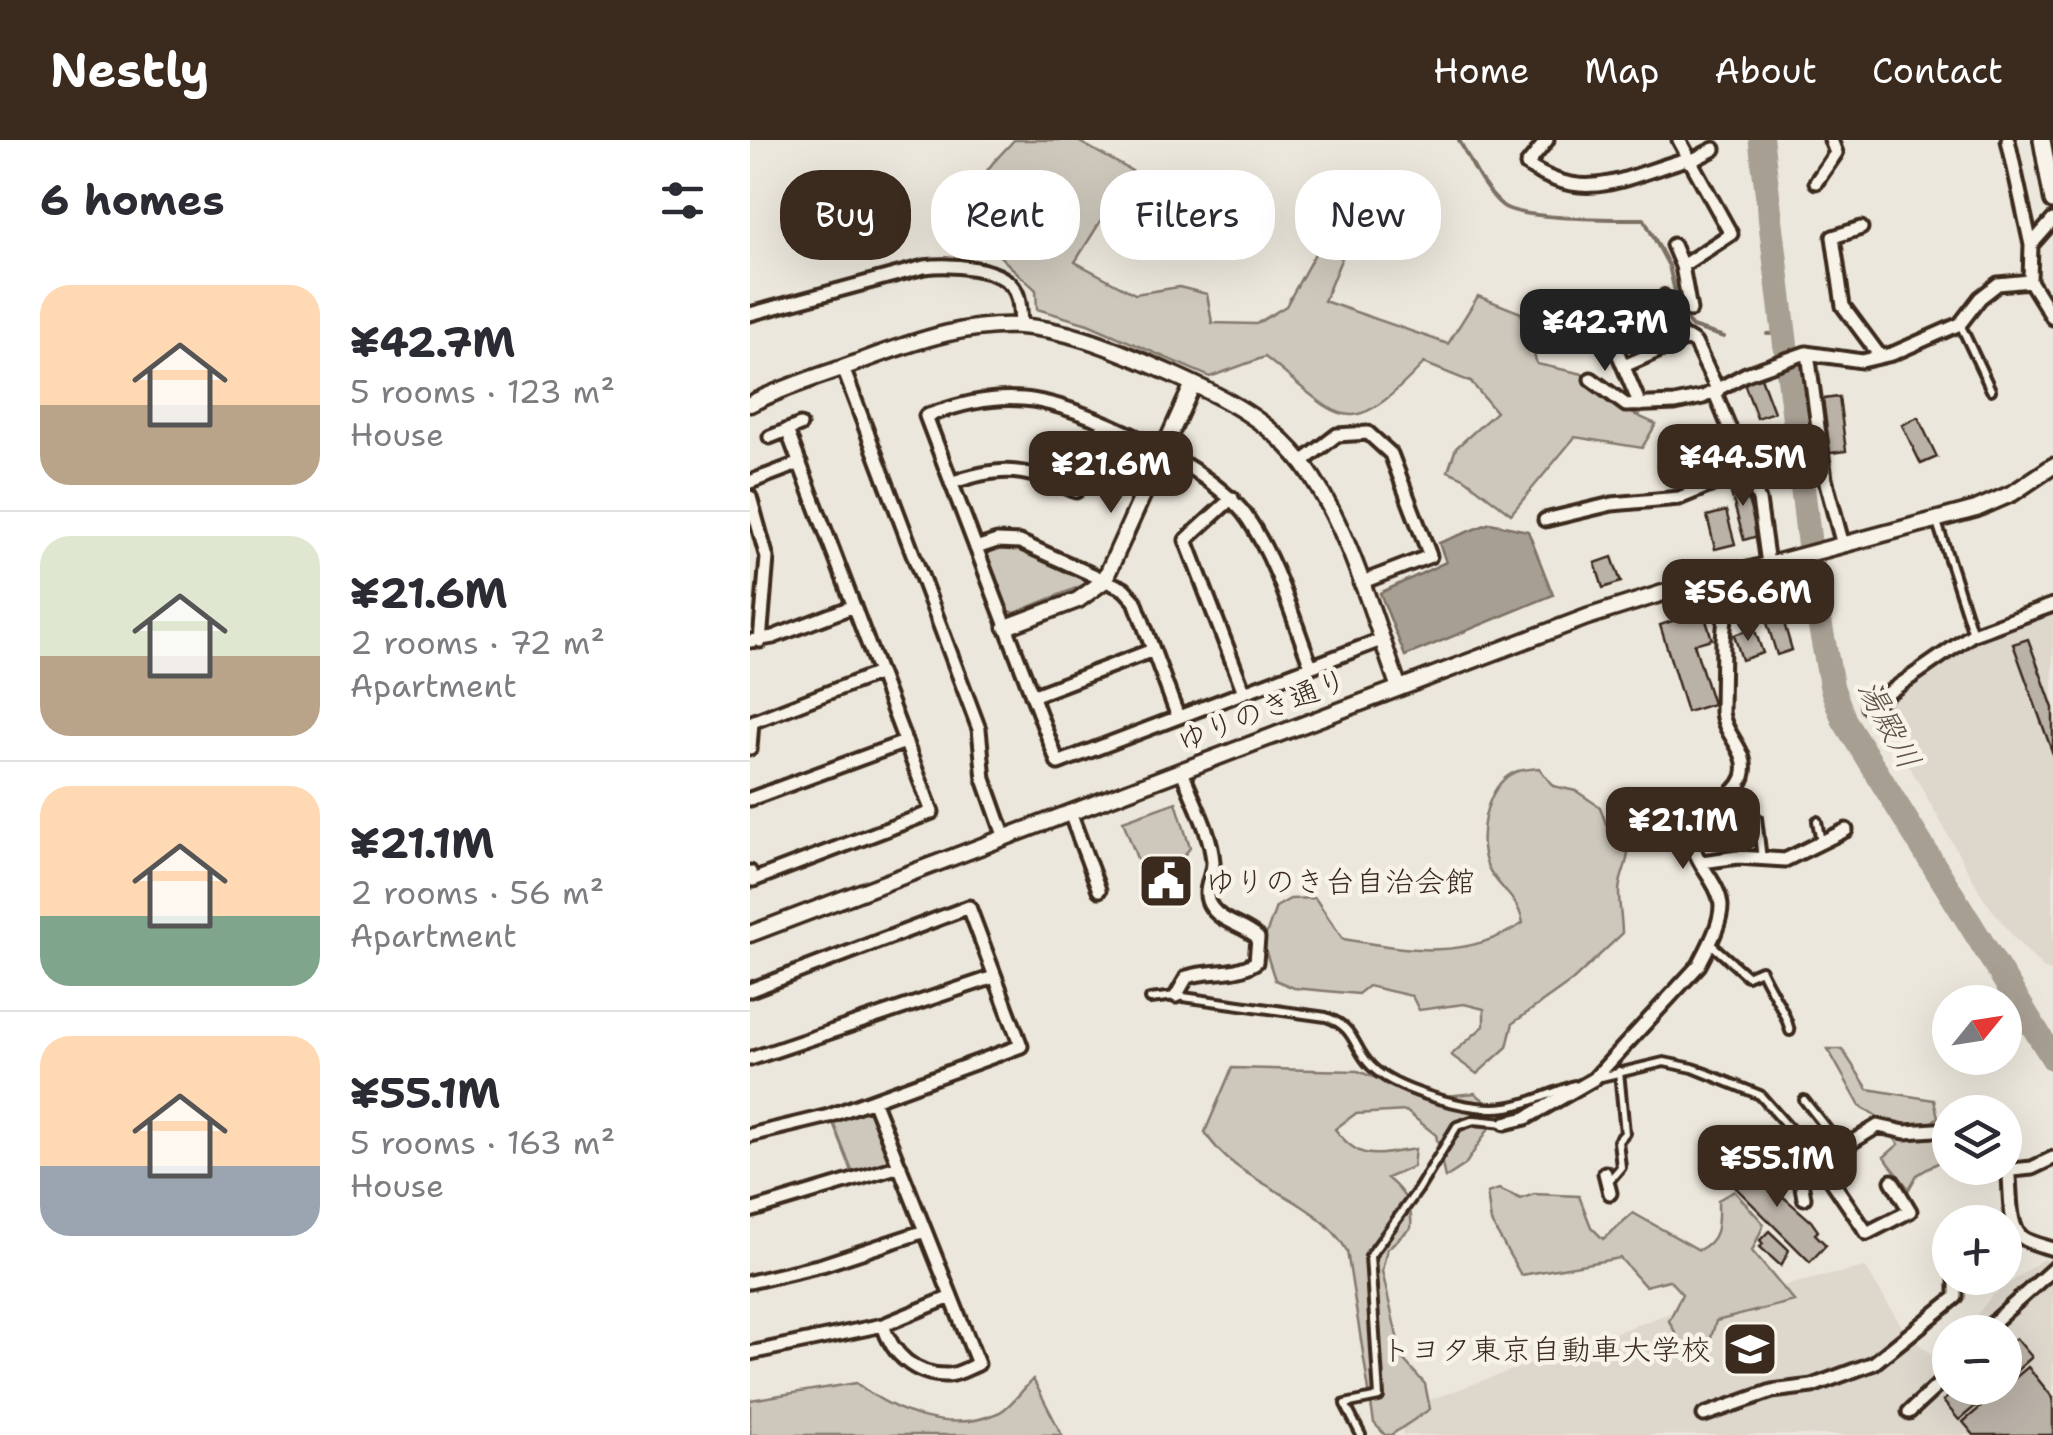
<!DOCTYPE html>
<meta charset="utf-8">
<style>
:root{--surface:#fff;--page:#f7f7f7;--text:#2b2b33;--muted:#7c7c81;--line:#e1e1e2;--accent:#3b2a1e}
body{margin:0;font-family:"Shantell Sans","Klee One",sans-serif;background:var(--page);color:var(--text);height:100vh;display:flex;flex-direction:column;font-size:38px;white-space:nowrap}
*{box-sizing:border-box;margin:0}
p{font-size:32px;color:var(--muted)}
.icon{flex:none;width:55px;height:55px;fill:none;stroke:currentColor;stroke-width:2;stroke-linecap:round;stroke-linejoin:round}
.map{position:relative;flex:1;overflow:hidden}
.side{display:flex;flex-direction:column;background:var(--surface);width:750px}
.side>*{flex:none}
.hud{position:absolute;left:30px;top:30px;width:950px;height:90px;display:flex;gap:20px}
.needle{width:65px;rotate:60deg}
.fabs{position:absolute;left:1182px;top:845px;display:grid;gap:20px}
.fabs a{display:grid;place-items:center;width:90px;height:90px;border-radius:50%;background:var(--surface);box-shadow:0 10px 40px #0002;font-size:50px}
.price{position:absolute;translate:-50% -85px;padding:0 22px;border-radius:20px;background:var(--accent);color:#fff;font-size:32px;line-height:65px;filter:drop-shadow(0 2px 5px #0008)}
.price::after{content:'';position:absolute;left:50%;top:60px;width:30px;height:22px;margin-left:-15px;background:inherit;clip-path:polygon(0 0,100% 0,50% 100%)}
.price.on{background:#222;color:#fff}
ul{padding:0;list-style:none}
li{display:flex;align-items:center;gap:30px;height:250px;padding:0 40px}
li+li{border-top:2px solid var(--line)}
li span{display:grid;place-items:center;flex:none;width:280px;height:200px;border-radius:30px;color:#555}
li>.icon{margin-inline-start:auto}
span .icon{width:120px;height:120px;fill:#fffc;stroke-width:1}
li b{font-size:42px}
h2{display:flex;justify-content:space-between;align-items:center;height:120px;padding:0 40px;font-size:42px}
.tag{padding:0 35px;border-radius:40px;background:var(--surface);box-shadow:0 10px 40px #0002;font-size:35px;line-height:90px}
.tag.on{background:var(--accent);color:#fff}
header{display:flex;align-items:center;gap:60px;box-sizing:border-box;height:140px;padding:0 50px;background:var(--accent);color:#fff}
header strong{font-size:48px}
nav{display:flex;gap:55px;margin-inline-start:auto;font-size:35px}
main{display:flex;flex:1;min-height:0}
.map>svg:first-child{display:block}
.built{fill:#ddd7cc}
.green{fill:#cec8bc;stroke:#84796d;stroke-width:2.5}
.water{fill:#a89f93;stroke:#7c7064;stroke-width:2.5}
.lines{fill:none;stroke-linecap:round;stroke-linejoin:round}
.stream{stroke:#7c7064;stroke-width:4}
.river{stroke:#a89f93;stroke-width:25}
.building{fill:#bab2a7;stroke:#3b2a1e;stroke-width:2.5}
.service-casing{stroke:#3b2a1e;stroke-width:14}
.minor-casing{stroke:#3b2a1e;stroke-width:19}
.tertiary-casing{stroke:#3b2a1e;stroke-width:21}
.secondary-casing{stroke:#3b2a1e;stroke-width:22}
.service{stroke:#f7f3e8;stroke-width:6}
.minor{stroke:#f7f3e8;stroke-width:11}
.tertiary{stroke:#f7f3e8;stroke-width:14}
.secondary{stroke:#f7f3e8;stroke-width:15}
.labels{text-anchor:middle;dominant-baseline:central;stroke-width:9;stroke-linejoin:round;paint-order:stroke}
.street-label{font-size:30px;fill:#3b2a1e;stroke:#f7f3e8}
.poi-label{font-size:30px;fill:#3b2a1e;stroke:#f7f3e8;text-anchor:start}
.water-label{font-size:32px;font-style:italic;fill:#615347;stroke:#f7f3e8}
</style>
<header>
<strong>Nestly</strong>
<nav><a>Home</a><a>Map</a><a>About</a><a>Contact</a></nav>
</header>
<main>
<section class="side">
<h2>6 homes<svg class="icon" aria-label="filters" viewBox="0 0 24 24"><path d="M4 7h16M4 17h16"/><circle cx="9" cy="7" r="2"/><circle cx="15" cy="17" r="2"/></svg></h2>
<ul>
<li><span style="background:linear-gradient(#ffd9b3 60%,#b9a48a 0)"><svg class="icon" aria-label="home" viewBox="0 0 24 24"><path d="M3 11l9-7 9 7M6 9v11h12V9"/></svg></span><div><b>¥42.7M</b><p>5 rooms · 123 m²</p><p>House</p></div></li>
<li><span style="background:linear-gradient(#dfe7d0 60%,#b9a48a 0)"><svg class="icon" aria-label="home" viewBox="0 0 24 24"><path d="M3 11l9-7 9 7M6 9v11h12V9"/></svg></span><div><b>¥21.6M</b><p>2 rooms · 72 m²</p><p>Apartment</p></div></li>
<li><span style="background:linear-gradient(#ffd9b3 65%,#7fa58c 0)"><svg class="icon" aria-label="home" viewBox="0 0 24 24"><path d="M3 11l9-7 9 7M6 9v11h12V9"/></svg></span><div><b>¥21.1M</b><p>2 rooms · 56 m²</p><p>Apartment</p></div></li>
<li><span style="background:linear-gradient(#ffd9b3 65%,#9aa5b1 0)"><svg class="icon" aria-label="home" viewBox="0 0 24 24"><path d="M3 11l9-7 9 7M6 9v11h12V9"/></svg></span><div><b>¥55.1M</b><p>5 rooms · 163 m²</p><p>House</p></div></li>
</ul>
</section>
<div class="map">
<svg width="1303" height="1295" viewBox="0 0 1303 1295">
<rect width="100%" height="100%" fill="#ece7dc"/>
<filter id="ink" filterUnits="userSpaceOnUse"><feTurbulence type="fractalNoise" baseFrequency=".01" numOctaves="2"/><feDisplacementMap in="SourceGraphic" scale="20" xChannelSelector="R" yChannelSelector="G"/><feConvolveMatrix kernelMatrix="1 2 1 2 8 2 1 2 1" color-interpolation-filters="sRGB"/></filter>
<g filter="url(#ink)">
<path class="built" d="M1303,469V832L1293,828L1265,799L1234,759L1124,563L1247,484Z
M1293,1119L1303,1124V1295H653L649,1271L928,1170L1115,1127L1151,1185L1170,1205L1192,1222L1200,1212V1248H1255V1192H1213L1242,1156Z"/>
<path class="green" d="M264,0H326L382,31L325,122L385,154L429,147L457,154L462,183L506,184L536,166L589,70L607,81L574,161L698,204L728,156L771,173L787,224L833,234L857,262L906,284L892,308L825,297L761,374L714,338L698,331L706,308L746,272L721,242L674,223C596,305 594,280 515,217L460,237L338,184L287,169L286,150C254,119 215,96 230,45C234,29 254,12 264,0Z
M247,406L268,408L337,439L336,444L265,473L257,470L237,414Z
M789,628L803,646L826,651L850,667L859,692L873,696C886,715 869,732 869,752C869,766 872,780 872,794L822,841L763,883L757,907L727,934L701,915L734,886V869L714,864L669,870L662,856L618,846L608,854L544,848L525,840L513,803L526,767L540,759L565,758L593,799C657,810 716,821 773,783C768,758 752,751 740,731C724,704 735,644 765,632C772,629 782,629 789,628Z
M426,662L440,708L427,724L416,718L398,748L373,681Z
M1078,909H1092L1118,949L1184,960L1188,977L1181,983L1190,1006L1191,1021L1167,1035L1159,1049L1134,1017L1149,1004L1125,975L1110,966Z
M482,928L608,931L675,958L725,953L749,973L715,1025L695,1038L686,995L656,971L605,974L585,989C610,1023 627,1015 665,1009L663,1027L637,1038C654,1052 663,1065 661,1088L637,1109L632,1131L652,1218L675,1244L680,1269L641,1295H635L624,1283L597,1111C565,1053 488,1048 455,992Z
M122,964L148,1025L105,1039L82,980Z
M749,1049L771,1059L784,1054L829,1056L841,1087L853,1099L883,1073L949,1110C971,1099 968,1082 968,1060L984,1051L1014,1084L1002,1111L1044,1161L966,1181L960,1201L936,1212L919,1181L932,1154L919,1140L895,1146L870,1118L771,1135L741,1082L737,1053Z
M283,1239L312,1295H0V1260L106,1243C145,1273 201,1295 250,1272C262,1265 273,1249 283,1239Z"/>
<path class="water" d="M740,383L778,391L803,455L655,516L630,453L696,422L689,403Z"/>
<g class="lines">
<path class="stream" d="M709,0C721,22 733,50 753,66C772,80 867,79 894,79L919,126L930,173L942,187L974,197
M1017,194L1033,193"/>
<path class="river" d="M1011,0L1067,468L1082,548L1094,580L1303,918"/>
</g>
<path class="building" d="M1010,235L1024,272L1007,278L994,243Z
M1089,257L1096,311L1080,313L1073,259Z
M1168,277L1187,317L1171,324L1152,285Z
M992,338L1008,396L994,400L978,342Z
M976,371L985,404L965,409L957,376Z
M862,417L871,442L853,448L845,423Z
M1026,456L1042,510L1027,515L1010,460Z
M953,471L962,499L944,504L963,564L937,572L910,485Z
M1004,488L1013,513L992,520L984,495Z
M1278,499L1303,568V614L1263,504Z
M417,719L437,731L417,764L397,751Z
M990,1019L1061,1081L1068,1091L1065,1094L1076,1105L1060,1122L974,1036Z
M1019,1091L1039,1110L1031,1126L1010,1107L1013,1104L1010,1100Z
M1266,1198L1282,1217L1255,1241V1207Z
M1278,1227L1303,1258V1295H1224L1213,1282Z
M1208,1248H1247L1209,1280L1193,1261Z"/>
<g class="lines">
<g class="service-casing">
<path id="service" d="M914,154L920,177L937,198
M1210,184L1241,250
M1187,382L1223,494
M1007,678L1012,719
M1067,681L1071,702
M961,804L997,836L1011,830C1020,851 1035,869 1040,891
M400,859L426,856L576,877C607,888 602,907 621,926C643,949 710,968 743,968C770,968 799,954 824,945
M851,937L914,922L943,928L1010,955L1069,1022
M1054,960L1092,1008
M858,1042L871,1027L868,1001L875,993L869,931
M611,1295L595,1264L629,1257L620,1116L668,1050L707,986L724,980L755,983"/>
</g>
<g class="minor-casing">
<path id="minor" d="M797,0L777,25C836,65 874,37 937,19
M929,0L981,94L932,126
M1258,0L1281,105L1280,141
M939,22L964,9
M1066,42L1086,13L1081,0
M1111,88L1083,97L1093,166L1130,216
M923,105L932,126L940,170
M1281,105L1303,80
M0,174L174,127C198,124 254,126 266,152C271,162 270,175 271,185
M857,187L890,265
M1058,213L1075,339L1093,405
M874,226L937,198L945,203L968,251
M93,228L229,589L234,639L255,698
M841,239L876,265L925,263L953,257L996,234L1056,213L1112,221L1142,214L1210,184L1230,158L1248,144L1280,141L1303,178
M965,253L1009,360L1018,424
M20,297L50,285
M552,322L587,295L618,293L641,314L680,416L610,443
M0,342L50,323
M201,343C254,324 276,329 326,351L354,285
M0,357L17,418L10,501
M482,358L436,400L494,552
M795,380L862,364L929,358L963,344L980,293
M226,408L247,401L270,402L374,449L385,461L428,577
M0,501L23,497L104,466
M561,526C542,477 528,423 498,379C465,329 332,263 273,259C238,256 208,265 176,276L308,623L631,500
M282,556L403,510
M1118,567L1223,494L1303,465
M0,608L2,582L129,533
M0,659L155,602
M320,673L349,750
M952,722L988,717L1035,720L1096,690
M0,732L3,740L182,672L37,290
M0,850L219,767L271,906L79,976L0,995
M426,856L437,837C462,829 484,836 506,822L508,798C494,785 473,783 462,768C450,752 463,739 463,722C461,692 442,659 432,631
M0,919L244,837
M123,960L228,1224C220,1227 207,1235 198,1235C165,1236 142,1214 133,1185
M755,983L776,978L844,939L949,825C957,809 971,785 971,766C970,741 939,720 943,694C948,665 984,662 993,637C1001,612 974,596 972,572L973,499L979,434
M1255,1014C1264,1036 1254,1085 1273,1098C1280,1103 1294,1106 1303,1109
M1069,1022L1117,1093L1160,1071L1142,1041
M1262,1030L1282,1028L1303,1018
M855,1033L860,1053
M1054,1058L1051,1042L1058,1029L1128,986L1155,992L1200,989
M0,1071L150,1026
M0,1142L72,1125L175,1091
M1233,1192L1303,1129
M0,1213L133,1185L201,1157
M1159,1272L1200,1234
M954,1275L1022,1251L1062,1246L1124,1223L1206,1157V1138"/>
</g>
<g class="tertiary-casing">
<path id="tertiary" d="M0,264C33,247 71,236 106,223C248,169 287,174 424,235C473,257 521,281 554,325C600,389 622,474 649,548
M256,487L328,460L354,441L443,244
M0,794L837,477L913,453L1226,369L1263,353L1303,326"/>
</g>
<g class="secondary-casing">
<path id="secondary" d="M1292,0L1303,61"/>
</g>
<use href="#service" class="service"/>
<use href="#minor" class="minor"/>
<use href="#tertiary" class="tertiary"/>
<use href="#secondary" class="secondary"/>
</g>
</g>
<defs>
<g id="civic-square" transform="scale(2.875)"><rect x="-9" y="-9" width="18" height="18" rx="4" fill="#3b2a1e" stroke="#f7f3e8"/><path d="M-.6-6.5H3V-4.5H.6V-3L4-1V1h2V6H-6V1h2V-1L-.6-3ZM-1.2 2.5V6h2.4V2.5Z" fill="#fff"/></g>
<g id="school-square" transform="scale(2.875)"><rect x="-9" y="-9" width="18" height="18" rx="4" fill="#3b2a1e" stroke="#f7f3e8"/><path d="M0-5L7-2L0 1L-7-2ZM-4 1L0 2.5L4 1V4Q0 6-4 4Z" fill="#fff"/></g>
</defs>
<g fill-rule="evenodd">
<use href="#civic-square" x="416" y="741"/>
<use href="#school-square" x="1000" y="1209"/>
</g>
<g class="labels">
<g class="street-label">
<text transform="translate(512 570) rotate(-21)">ゆりのき通り</text>
</g>
<g class="poi-label">
<text x="455" y="741">ゆりのき台自治会館</text>
<text x="961" y="1209" text-anchor="end">トヨタ東京自動車大学校</text>
</g>
<g class="water-label">
<text transform="translate(1140 584) rotate(62)">湯殿川</text>
</g>
</g>
</svg>
<div class="fabs">
<a><svg class="needle" viewBox="-14 -14 28 28"><path d="M0-13l5 13h-10z" fill="#e53935"/><path d="M0 13l5-13h-10z" fill="#7c7c81"/></svg></a>
<a><svg class="icon" aria-label="layers" viewBox="0 0 24 24"><path d="M12 4l9 5-9 5-9-5zM3 14l9 5 9-5"/></svg></a>
<a>+</a>
<a>−</a>
</div>
<b class="price on" style="left:855px;top:234px">¥42.7M</b>
<b class="price" style="left:993px;top:369px">¥44.5M</b>
<b class="price" style="left:361px;top:376px">¥21.6M</b>
<b class="price" style="left:998px;top:504px">¥56.6M</b>
<b class="price" style="left:933px;top:732px">¥21.1M</b>
<b class="price" style="left:1027px;top:1070px">¥55.1M</b>
<div class="hud">
<a class="tag on">Buy</a>
<a class="tag">Rent</a>
<a class="tag">Filters</a>
<a class="tag">New</a>
</div>
</div>
</main>
